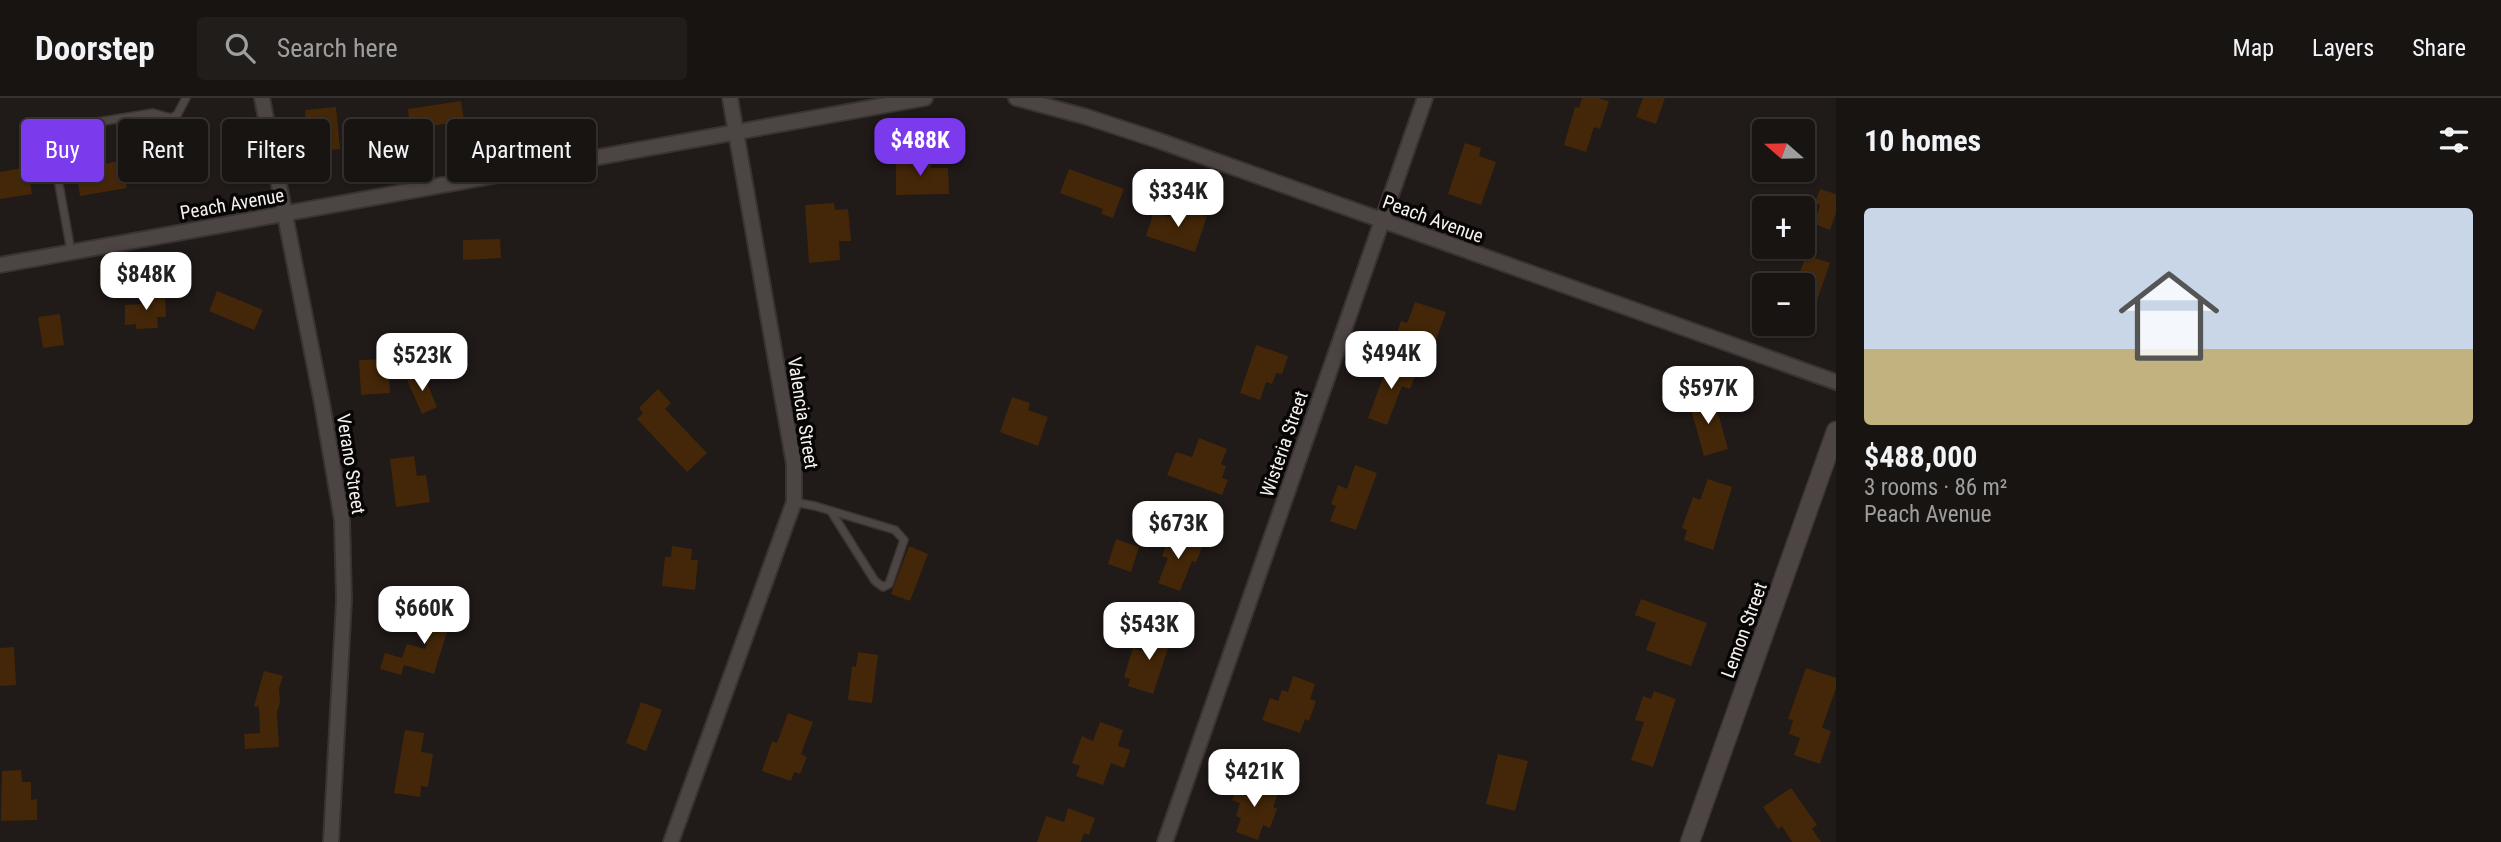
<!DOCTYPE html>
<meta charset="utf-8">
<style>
:root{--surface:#181412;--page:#211d1b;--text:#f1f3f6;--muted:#9f9e9f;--line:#363332;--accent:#7c3aed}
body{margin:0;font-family:"Roboto Condensed",sans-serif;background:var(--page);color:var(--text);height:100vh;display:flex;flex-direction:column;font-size:26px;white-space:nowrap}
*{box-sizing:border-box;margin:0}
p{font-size:23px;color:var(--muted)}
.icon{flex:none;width:38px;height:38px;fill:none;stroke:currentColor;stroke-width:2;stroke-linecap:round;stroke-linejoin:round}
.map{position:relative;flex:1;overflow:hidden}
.drawer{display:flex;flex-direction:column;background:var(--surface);width:665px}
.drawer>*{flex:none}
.guide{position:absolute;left:21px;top:21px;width:665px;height:63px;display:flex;gap:14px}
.needle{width:46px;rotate:290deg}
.tools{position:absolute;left:1752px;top:21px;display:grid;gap:14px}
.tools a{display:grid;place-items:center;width:63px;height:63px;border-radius:7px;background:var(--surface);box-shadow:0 2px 5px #0004,0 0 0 2px var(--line);font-size:35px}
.price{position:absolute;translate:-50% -60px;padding:0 16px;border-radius:14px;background:#fff;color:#222;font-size:23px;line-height:46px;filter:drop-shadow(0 2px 4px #0008)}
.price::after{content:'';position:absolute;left:50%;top:42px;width:21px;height:16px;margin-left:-10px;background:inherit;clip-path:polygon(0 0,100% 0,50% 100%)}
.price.selected{background:var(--accent);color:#fff}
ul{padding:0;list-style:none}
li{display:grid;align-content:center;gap:14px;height:371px;padding:0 28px}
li+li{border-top:2px solid var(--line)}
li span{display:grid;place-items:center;height:217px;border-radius:7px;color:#555}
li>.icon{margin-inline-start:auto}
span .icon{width:126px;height:126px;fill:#fffc;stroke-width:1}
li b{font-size:30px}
h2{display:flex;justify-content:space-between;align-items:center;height:84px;padding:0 28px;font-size:30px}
.chip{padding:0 24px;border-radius:7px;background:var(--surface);box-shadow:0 2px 5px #0004,0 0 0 2px var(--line);font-size:24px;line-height:63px}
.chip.selected{background:var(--accent);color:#fff}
header{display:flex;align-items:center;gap:42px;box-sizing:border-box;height:98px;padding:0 35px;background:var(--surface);border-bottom:2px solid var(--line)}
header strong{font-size:33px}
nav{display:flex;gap:38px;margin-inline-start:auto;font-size:24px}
.search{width:490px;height:63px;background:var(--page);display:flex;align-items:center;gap:18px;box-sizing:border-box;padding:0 24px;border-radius:7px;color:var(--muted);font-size:26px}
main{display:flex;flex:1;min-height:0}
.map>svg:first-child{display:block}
.building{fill:#442708}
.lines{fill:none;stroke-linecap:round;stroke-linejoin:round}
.service-casing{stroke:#383433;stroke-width:10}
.minor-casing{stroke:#383433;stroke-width:18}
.tertiary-casing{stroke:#383433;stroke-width:21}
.service{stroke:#4c4543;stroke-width:7}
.minor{stroke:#4c4543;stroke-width:14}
.tertiary{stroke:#4c4543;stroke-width:18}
.labels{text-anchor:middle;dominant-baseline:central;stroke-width:7;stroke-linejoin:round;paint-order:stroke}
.street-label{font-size:19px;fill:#f6f2f0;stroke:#080605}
</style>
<header>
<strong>Doorstep</strong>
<div class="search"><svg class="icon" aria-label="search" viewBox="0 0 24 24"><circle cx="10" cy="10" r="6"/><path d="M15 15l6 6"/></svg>Search here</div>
<nav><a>Map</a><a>Layers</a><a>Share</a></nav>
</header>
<main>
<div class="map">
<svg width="1836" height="744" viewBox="0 0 1836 744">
<rect width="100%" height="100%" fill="#201a18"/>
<path class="building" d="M1582,0H1598L1609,3L1600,31L1594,29L1586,54L1564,47L1575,9L1579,10Z
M1643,0H1665L1656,26L1636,19Z
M461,3L464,23L410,31L408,11Z
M336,9L340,51L308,54L305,12Z
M173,27L178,69L125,79L127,90L80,98L77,77L95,74L94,68L124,62L123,57L155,51L152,30Z
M1465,45L1481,50L1479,58L1496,64L1481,107L1448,96Z
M896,59H918V66H931V70H948L949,96L896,97Z
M28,69L32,96L0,101V74Z
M1069,71L1124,91L1113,120L1101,116L1103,111L1060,95Z
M1820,91L1836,96V115L1830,132L1814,126L1820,107L1815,105Z
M834,105L835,112L848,111L851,143H839L840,162L809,165L805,107Z
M1185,110L1207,118L1195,154L1146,138L1154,114L1169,119L1170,114L1182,119Z
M500,141L501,160L463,162V142Z
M1806,157L1830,165L1814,211L1802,207V187H1796Z
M217,193L263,212L254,232L209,213Z
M165,196L166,219H157L158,230L136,231V226L125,227V207L146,206L145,197Z
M1415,204L1446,214L1432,253L1395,240L1401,223L1407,225Z
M60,216L64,247L43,250L38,219Z
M1256,247L1288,258L1282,276L1276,275L1272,286L1266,284L1260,302L1240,295Z
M388,261L390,295L361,297L359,262Z
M1389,263L1417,273L1410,291L1402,288L1387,327L1368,320Z
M423,275L437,309L422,316L407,282Z
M658,291L671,305L665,311L707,355L687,374L637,321L643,315L639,310Z
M1713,297L1728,351L1704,358L1689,304Z
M1012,299L1030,305L1028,312L1048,319L1038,348L1000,334Z
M1199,340L1227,351L1221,366L1226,368L1222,380L1228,382L1222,397L1167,377L1176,354L1192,359Z
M414,358L417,378L426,377L430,404L396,409L390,361Z
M1355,367L1377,375L1356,432L1330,423L1336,408L1331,406L1338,387L1347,391Z
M1708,381L1732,389L1713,452L1684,442L1687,432L1682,430L1693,399L1700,402Z
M1170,436L1202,449L1196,464L1192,463L1180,493L1158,485L1168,460L1162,458Z
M1116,441L1139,449L1131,474L1108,466Z
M672,448L692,451L691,462H698L695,492L662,488L665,459H671Z
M909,448L928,456L910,503L891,496Z
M1641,501L1707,525L1691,568L1646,552L1656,525L1635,517Z
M439,503L455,508L434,576L404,567L401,577L380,571L385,555L402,560L407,546L425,551Z
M1159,527L1174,532L1153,596L1128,588L1130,581L1124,579L1133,550L1145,554L1149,541L1154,543Z
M14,549L16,587L0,588V550Z
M858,554L878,557L872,605L848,602L852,568L856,569Z
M1806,570L1836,580V590L1822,630L1831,633L1820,666L1794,657L1800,640L1789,636L1793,622L1788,621Z
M264,573L283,578L279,590L280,605L277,614L279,649L245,651L244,636L260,635L259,609L254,608Z
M1293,578L1315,586L1310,601L1316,603L1309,623L1305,621L1300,635L1262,622L1270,600L1278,603L1282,592L1288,594Z
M1654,593L1676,601L1653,669L1631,662L1644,624L1635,622L1643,598L1651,601Z
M641,604L662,612L646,653L626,645Z
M788,615L813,624L801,656L807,659L800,676L794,674L791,683L762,673L772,643L777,645Z
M1100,624L1123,632L1118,648L1130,652L1124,670L1111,665L1103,687L1076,678L1080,668L1072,665L1082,638L1093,643Z
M405,632L424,635L421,654L433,656L428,689L421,688L420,699L394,695Z
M1498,656L1528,663L1515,713L1486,706Z
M21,672L22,684H31V702L37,701V722L1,723L2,673Z
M1240,681L1278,696L1273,709L1277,711L1270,730L1263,727L1258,742L1236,734L1241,720L1236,718L1240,705L1232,702Z
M1791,690L1817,727L1812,731L1821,744H1792L1782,728L1778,731L1763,709Z
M1068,710L1095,720L1089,737L1084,735L1081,744H1037L1046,718L1064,724Z"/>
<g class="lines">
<g class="service-casing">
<path id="service" d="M71,153L52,48L53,40L60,30L153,15L171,20L177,17L186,0
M794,404L815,408L895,432L904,442L889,486L883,489L875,483L832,415"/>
</g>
<g class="minor-casing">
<path id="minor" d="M262,0L322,305L342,422L344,502L331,744
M1016,0L1087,19L1157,42L1836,284
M0,167L925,0
M671,744L794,404V366L730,0
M1165,744L1425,0"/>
</g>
<g class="tertiary-casing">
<path id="tertiary" d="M1690,744L1836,333"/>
</g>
<use href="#service" class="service"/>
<use href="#minor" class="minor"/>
<use href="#tertiary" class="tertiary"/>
</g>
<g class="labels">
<g class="street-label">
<text transform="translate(232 106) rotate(-10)">Peach Avenue</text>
<text transform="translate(1433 121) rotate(20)">Peach Avenue</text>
<text transform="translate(803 315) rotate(81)">Valencia Street</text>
<text transform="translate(1284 346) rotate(-71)">Wisteria Street</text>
<text transform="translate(351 366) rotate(81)">Verano Street</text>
<text transform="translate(1744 532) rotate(-70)">Lemon Street</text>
</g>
</g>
</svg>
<div class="tools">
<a><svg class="needle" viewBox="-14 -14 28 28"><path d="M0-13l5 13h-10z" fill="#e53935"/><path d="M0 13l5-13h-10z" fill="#9f9e9f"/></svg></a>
<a>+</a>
<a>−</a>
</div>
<b class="price selected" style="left:920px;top:80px">$488K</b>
<b class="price" style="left:1178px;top:131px">$334K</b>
<b class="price" style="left:146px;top:214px">$848K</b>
<b class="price" style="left:1391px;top:293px">$494K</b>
<b class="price" style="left:422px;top:295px">$523K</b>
<b class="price" style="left:1708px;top:328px">$597K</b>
<b class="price" style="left:1178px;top:463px">$673K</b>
<b class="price" style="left:424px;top:548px">$660K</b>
<b class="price" style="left:1149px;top:564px">$543K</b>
<b class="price" style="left:1254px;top:711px">$421K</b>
<div class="guide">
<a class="chip selected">Buy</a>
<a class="chip">Rent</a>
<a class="chip">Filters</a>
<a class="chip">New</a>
<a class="chip">Apartment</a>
</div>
</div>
<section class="drawer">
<h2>10 homes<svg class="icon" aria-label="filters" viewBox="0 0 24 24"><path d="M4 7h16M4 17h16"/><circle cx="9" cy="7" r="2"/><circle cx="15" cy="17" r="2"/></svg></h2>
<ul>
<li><span style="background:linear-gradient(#c9d6e8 65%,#c2b280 0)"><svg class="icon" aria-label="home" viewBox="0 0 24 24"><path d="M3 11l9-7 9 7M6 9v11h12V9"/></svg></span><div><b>$488,000</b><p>3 rooms · 86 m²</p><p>Peach Avenue</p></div></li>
</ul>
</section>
</main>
